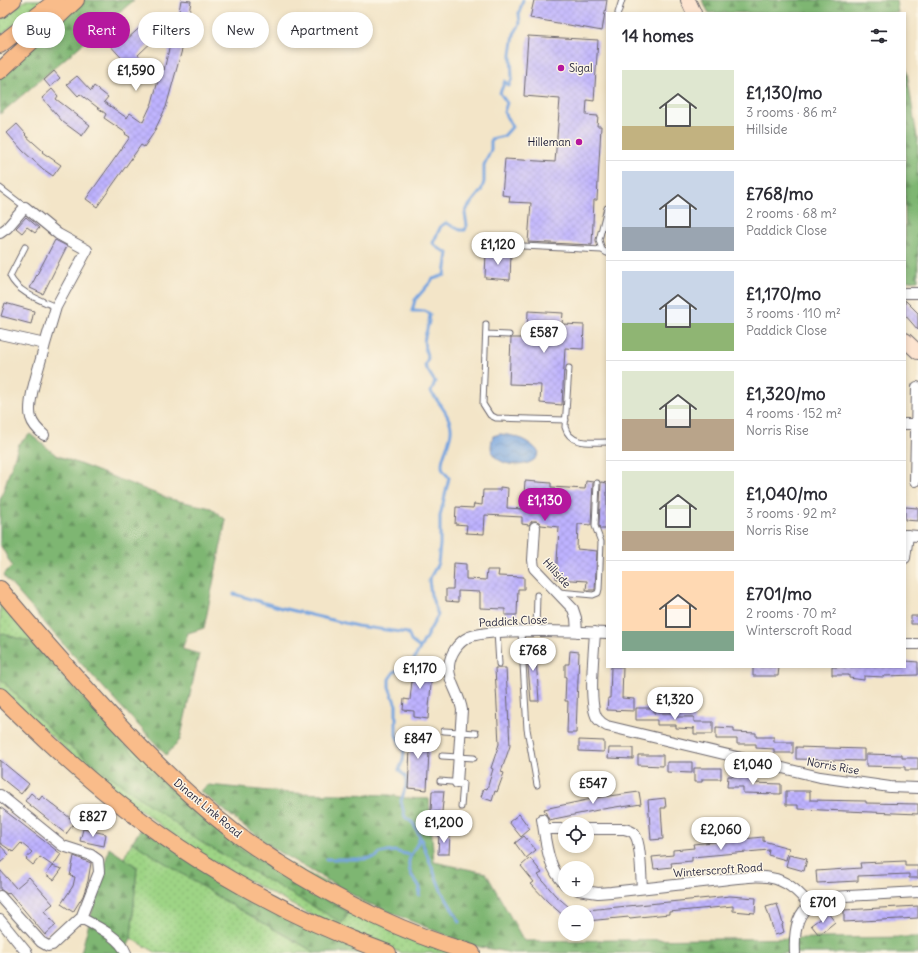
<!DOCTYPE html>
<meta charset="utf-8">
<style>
:root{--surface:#fff;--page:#f7f7f7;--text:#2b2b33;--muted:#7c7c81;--line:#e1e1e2;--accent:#b5179e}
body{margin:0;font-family:Delius,sans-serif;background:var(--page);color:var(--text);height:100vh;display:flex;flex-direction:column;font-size:15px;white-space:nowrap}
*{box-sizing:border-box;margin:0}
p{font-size:13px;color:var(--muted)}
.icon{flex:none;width:22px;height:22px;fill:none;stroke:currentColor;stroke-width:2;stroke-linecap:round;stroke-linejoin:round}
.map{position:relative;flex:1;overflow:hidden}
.side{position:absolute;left:606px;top:12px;width:300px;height:656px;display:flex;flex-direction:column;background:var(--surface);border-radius:0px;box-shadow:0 2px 6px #0003}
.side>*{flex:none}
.top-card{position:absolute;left:12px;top:12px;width:380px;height:36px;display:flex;gap:8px}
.tools{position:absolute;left:558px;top:817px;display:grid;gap:8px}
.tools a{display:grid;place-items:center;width:36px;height:36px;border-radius:50%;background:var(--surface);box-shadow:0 2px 6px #0003;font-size:20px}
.price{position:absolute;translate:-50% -34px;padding:0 9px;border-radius:14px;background:#fff;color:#222;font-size:13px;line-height:26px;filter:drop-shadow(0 1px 2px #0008)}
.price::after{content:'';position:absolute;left:50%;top:24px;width:12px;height:9px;margin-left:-6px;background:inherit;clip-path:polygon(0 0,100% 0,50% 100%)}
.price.on{background:var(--accent);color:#fff}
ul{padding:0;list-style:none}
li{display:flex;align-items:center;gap:12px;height:100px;padding:0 16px}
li+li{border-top:1px solid var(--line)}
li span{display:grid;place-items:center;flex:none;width:112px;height:80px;border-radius:0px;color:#555}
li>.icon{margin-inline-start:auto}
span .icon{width:48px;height:48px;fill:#fffc;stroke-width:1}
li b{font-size:17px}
h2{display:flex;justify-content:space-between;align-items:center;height:48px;padding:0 16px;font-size:17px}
.tag{padding:0 14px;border-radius:18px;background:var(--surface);box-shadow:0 2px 6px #0003;font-size:14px;line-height:36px}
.tag.on{background:var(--accent);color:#fff}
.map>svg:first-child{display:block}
.grass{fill:url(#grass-dots);stroke:#607b60}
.forest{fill:url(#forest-firs);stroke:#506c56}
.water{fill:url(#water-waves);stroke:#4c638d}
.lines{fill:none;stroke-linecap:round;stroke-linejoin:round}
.stream{stroke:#76a4df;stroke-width:3}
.building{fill:url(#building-cross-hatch)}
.service-casing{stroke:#6b666c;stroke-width:7}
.minor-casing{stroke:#6b666c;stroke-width:12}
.secondary-casing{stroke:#6b666c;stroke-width:16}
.primary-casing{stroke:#6b666c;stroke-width:18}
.trunk-casing{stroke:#6b666c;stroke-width:18}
.service{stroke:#fff;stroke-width:5}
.minor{stroke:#fff;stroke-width:10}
.secondary{stroke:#fde4d0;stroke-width:14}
.primary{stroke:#f9bc8a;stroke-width:16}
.trunk{stroke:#f9bc8a;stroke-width:16}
.poi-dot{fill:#b5179e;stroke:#fcf5e5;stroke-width:1.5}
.labels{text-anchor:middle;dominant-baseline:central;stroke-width:3;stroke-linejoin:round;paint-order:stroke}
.poi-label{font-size:11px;fill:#22223b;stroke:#fcf5e5;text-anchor:start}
.street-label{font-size:11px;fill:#22223b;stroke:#fcf5e5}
</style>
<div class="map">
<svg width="918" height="953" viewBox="0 0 918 953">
<defs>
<pattern id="grass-dots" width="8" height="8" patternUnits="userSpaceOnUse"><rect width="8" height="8" fill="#9ed485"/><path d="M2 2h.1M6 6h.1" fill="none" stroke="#88b674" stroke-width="1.8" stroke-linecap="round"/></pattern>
<pattern id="forest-firs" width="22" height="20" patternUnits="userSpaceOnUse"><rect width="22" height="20" fill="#7eb672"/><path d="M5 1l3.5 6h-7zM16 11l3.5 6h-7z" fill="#67945f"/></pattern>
<pattern id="water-waves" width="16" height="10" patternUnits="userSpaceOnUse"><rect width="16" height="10" fill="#76a4df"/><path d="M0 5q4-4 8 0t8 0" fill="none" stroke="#6085b6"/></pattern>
<pattern id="building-cross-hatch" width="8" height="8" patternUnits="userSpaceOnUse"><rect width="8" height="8" fill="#beb2ff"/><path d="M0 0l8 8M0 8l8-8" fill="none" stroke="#a399db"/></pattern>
</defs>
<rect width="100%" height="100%" fill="#fcf5e5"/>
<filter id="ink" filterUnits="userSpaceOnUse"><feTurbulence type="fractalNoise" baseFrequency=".025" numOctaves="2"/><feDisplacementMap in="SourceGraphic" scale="8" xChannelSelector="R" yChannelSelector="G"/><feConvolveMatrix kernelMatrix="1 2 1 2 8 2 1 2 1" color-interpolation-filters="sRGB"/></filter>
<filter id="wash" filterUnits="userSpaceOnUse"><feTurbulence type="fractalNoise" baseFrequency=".012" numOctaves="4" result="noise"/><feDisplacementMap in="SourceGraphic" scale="16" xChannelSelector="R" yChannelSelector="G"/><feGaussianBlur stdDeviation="0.9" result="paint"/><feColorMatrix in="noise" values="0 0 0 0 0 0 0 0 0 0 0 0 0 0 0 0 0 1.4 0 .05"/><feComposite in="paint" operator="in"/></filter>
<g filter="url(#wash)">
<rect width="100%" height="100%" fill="#f3e5c8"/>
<path class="grass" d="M26,0H46L0,36V20Z
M0,597L215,823L455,953H402L366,940L311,915L198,853L95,776L24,711L0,687V678L58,738L342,923L349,913L241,850L150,771L85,702L33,643L0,633Z
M132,842L225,901L316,953H157L131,938L137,867L124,858Z"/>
<path class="forest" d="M82,0H134L0,114V76Z
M702,0H896L898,13H709Z
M905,61L918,144V280L905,281Z
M30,434L56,455L170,499L211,508L226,520L204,628L188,633L182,649L199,654L180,740L166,755L64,645L3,575L12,566L0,544V500L19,444Z
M0,633L33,643L85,702L150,771L241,850L349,913L342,923L199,841L58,738L0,678Z
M208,785L290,793L390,795L405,798L429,799L434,862L486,873L524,941L918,937V953H512L470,945L365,902L272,848L200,791Z
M141,829L370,953H316L225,901L132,842Z
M109,848L137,867L131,938L125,953H81Z"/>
<path class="water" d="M500,434C516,435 528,440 539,452C535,470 498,468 492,452C490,447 492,440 493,436Z"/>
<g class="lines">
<path class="stream" d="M234,594L282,608L357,626L408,633L411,641L420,648
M326,859H364L376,857L380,853L394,851L410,855
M419,895L420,887C412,878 405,866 411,855C414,849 418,844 420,837
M460,922L441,890L420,837L413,823L405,817L401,801L406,786V777L399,770L403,760L404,752L396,735V705L389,687V679L394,672L412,663L438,615L431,595L429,580L438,563L440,545V516L449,478C447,475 445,473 443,470C438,459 453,441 451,427C449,414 438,402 431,392L435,382L425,366L428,358C419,336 429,334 430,314L425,311H412L415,300L433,279L445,275L448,253L438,248L433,243L441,226L446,223L460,230H465L467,225L465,214L468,207L481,191L484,182V165L491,150V139L504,136L512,127L504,112L507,103L500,93L505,81L509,86L512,78L511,54L514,34L520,24L519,13L523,0"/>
</g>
<g id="blocks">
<path class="building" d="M181,0L191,1L185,39L166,107L153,134L144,147L141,145L97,207L86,199L130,137L125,134L126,133L104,118L106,114L80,94L78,96L67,84L77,76L91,91L94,86L108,97L104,102L127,118L130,113L143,122L152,103L158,81L138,76L97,31L107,22L125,41L146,22L159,35L138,55L151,69L157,68L164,70L172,36H170L173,21L177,22Z
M534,0H607L602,31L530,18Z
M528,36L598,40L594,101L587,100L586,115L598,116L597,126H601L597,200H594L592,245L528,242L531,203L509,202L510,196L502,195L505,159L555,162L560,99L524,96Z
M54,71L60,78L50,87L44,80Z
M52,89L58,96L56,99L90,125L82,136L63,122L42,98Z
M17,124L26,134L25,135L43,151L42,152L61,165L53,176L43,169L23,151L7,133Z
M26,217L39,228L35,233L27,227L22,233L16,228Z
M55,240L67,246L43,294L30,288Z
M486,251L511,253L510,280L485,278Z
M905,300L918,313V330L905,315Z
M5,303L34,311L31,324L1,316Z
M528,311L563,313L562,324L584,325L583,349L565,348L562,405L540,403L541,385L509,384L511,338H527Z
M525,481L551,483V487L585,489L586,481L593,482L591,525L578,524L577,549L597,551L595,590H586L587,581L556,579L559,527L541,525L539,522L536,521H532L529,525L522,524V517L485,515L484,534L466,533L467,525L455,524L456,507L473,508L474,504L482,505L483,490H500V487L508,488L507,508L523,509Z
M601,482L607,483V529H600L599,525Z
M905,507L918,508V521L905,520Z
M454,563L466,564V579L486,580L487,570H499L498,576L524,577V589H518L517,615H505V609L480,608V592L458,591V602L446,601V589H453Z
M911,616H918V624H911Z
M526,644H535L539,701H531Z
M570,651L579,652L576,733H567L568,701H565L566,677H565V664H569Z
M414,661L433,662L428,719L414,717V711L403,710L404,699L410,700Z
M906,661L918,662V675L884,676V677L864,676V680L849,678V675H832V667H906Z
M611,667H623L622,698L634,699V711L607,710L608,698H610Z
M753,667H779L778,676H753Z
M495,668H506L510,746L501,772L504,773L497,792L495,791L492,801L481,797L484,788L487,789L493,769L491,768L499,744Z
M636,708H654V713H676V717H694V722H713V734H694V727V729L676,728V725H657V720H636Z
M716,727L734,728V732L756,733V737H774V742H793V753H774V749L756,748V744H737V739H716Z
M416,732L430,733L427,790L408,788L410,749H403L404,738L415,739Z
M579,740L604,741V752L579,751Z
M796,747L864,749V761L796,759Z
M609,748H633V759L608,758Z
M866,754L902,755V758H918V770H905V767L866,766Z
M638,755H663V766L638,765Z
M0,760L29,784L21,794L0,777Z
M667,762H692V773L667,772Z
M694,768H721V779H702V782H694Z
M728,776L752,777V783L781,784V794L743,793V787H727Z
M432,791H444L442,812H431Z
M786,791H810V800L866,801V803L918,804V814L798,809V805H786Z
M639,792L641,804L622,807V806L603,809L549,820L544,809L601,797Z
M31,793L39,800L42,796L75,822L66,834L25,801Z
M665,798L666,808H661L663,839L651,840L648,800Z
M0,807L61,854L53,866L40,857L33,865L26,859L32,852L21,843L13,852L0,843Z
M435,812L446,813L445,833L434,832Z
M519,814L530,829L521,837L509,822Z
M83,829L106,834L104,846L80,841Z
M439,833L450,834L449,854H438Z
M524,836L536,850L526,858L515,843Z
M763,837V841L789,848L786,860L768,855L769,850L692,857V861L671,863L672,867L654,869L652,857L673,855V850L694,848L693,844Z
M0,845L9,855L0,863Z
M789,855L807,859L804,871L786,866Z
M74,856L91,863L88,881L83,896L73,912L61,904L73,886L75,877L70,876Z
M530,858L542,873L538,875L555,895L575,912H565V917L548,902L531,884L534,882L521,866Z
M905,861V866H918V878H909V874L858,876V881L817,883L816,871L861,868L860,863Z
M52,866L62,869L54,880L46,875Z
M0,870L16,888L29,877L53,904L44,911L56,925L45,935L9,892L7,894L0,889Z
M730,896L756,898L755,913L733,911V906L669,912V914L639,917L630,918L629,917L587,921V910Z
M777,904L783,924L782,925L784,932L775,935L766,907Z
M918,906V918L844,922V910Z
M828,913L835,922L819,935L811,925Z"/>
</g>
</g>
<g filter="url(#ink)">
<use href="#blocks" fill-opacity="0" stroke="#6b666c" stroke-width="1"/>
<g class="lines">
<g class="service-casing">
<path id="service" d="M618,13L622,0
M0,188L25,207
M607,208L599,240L602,250L607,253
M523,246L602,250
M25,247L10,276C18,293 40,300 56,307
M486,324L483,404L490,415L496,418L566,420
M486,334L509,335
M569,368L565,427C570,446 592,442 607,442
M559,592L593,595L598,593L599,589L601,542L595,526L597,483
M521,631L527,729L537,785
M536,631L537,595
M497,632L499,664
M444,731L476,733
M442,756L474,758
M440,781L463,783L461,807"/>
</g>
<g class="minor-casing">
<path id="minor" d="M0,233L7,228L25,207L58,234L87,250L56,307L45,344L0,334
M905,293H918
M905,424H918
M44,435C38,430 33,425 31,418C26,402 41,362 45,344
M915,481L917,387
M535,527L533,560L534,568L573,609L576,618L577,632
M905,535L918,536
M905,558L908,535
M595,632C594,652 588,703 597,718C600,722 603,724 607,726L820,777L890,787L918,788
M905,644H918
M457,783L462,710C460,695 448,682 449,666C450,654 458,642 469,637C479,633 489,633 499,632C535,630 571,631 607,633
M0,795L63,846L91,855L98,860L99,872L81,918L52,945L48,946L41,942L0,896
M542,819C546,841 547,868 565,884
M544,829H565
M587,829H624C628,830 633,831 635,835C641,843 641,877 642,888
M578,890L598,893L611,892C648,888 684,884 721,880C739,878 758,874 776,879C791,884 800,894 810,905
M81,918C96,926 120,937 126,953
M0,920L27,953
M795,953C792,897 820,897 866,895C883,894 901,893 918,892"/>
</g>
<g class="secondary-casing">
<path id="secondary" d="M688,0L694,13
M905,340L918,352"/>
</g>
<g class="primary-casing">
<path id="primary" d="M0,589C25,620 51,649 78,679C126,733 176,787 234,832C248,843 264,853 279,863C339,901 403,933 472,953
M0,696C34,729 68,762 105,792C189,861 285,916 388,953"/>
</g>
<g class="trunk-casing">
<path id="trunk" d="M0,10L13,0
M0,45L57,0
M0,71L76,0"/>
</g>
<use href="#service" class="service"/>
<use href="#minor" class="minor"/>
<use href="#secondary" class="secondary"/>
<use href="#primary" class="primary"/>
<use href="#trunk" class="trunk"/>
</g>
</g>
<g class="poi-dot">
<circle cx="561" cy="68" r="4"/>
<circle cx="579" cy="142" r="4"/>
</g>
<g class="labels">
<g class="poi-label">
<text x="569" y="68">Sigal</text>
<text x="571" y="142" text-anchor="end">Hilleman</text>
</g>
<g class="street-label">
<text transform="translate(557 573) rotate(48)">Hillside</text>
<text transform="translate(513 621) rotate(-3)">Paddick Close</text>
<text transform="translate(833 766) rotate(10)">Norris Rise</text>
<text transform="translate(208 808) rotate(40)">Dinant Link Road</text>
<text transform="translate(718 870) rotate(-4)">Winterscroft Road</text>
</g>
</g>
</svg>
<div class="tools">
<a><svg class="icon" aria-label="locate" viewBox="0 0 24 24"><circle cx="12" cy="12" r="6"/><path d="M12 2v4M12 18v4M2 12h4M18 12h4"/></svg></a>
<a>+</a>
<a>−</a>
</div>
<b class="price" style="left:136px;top:92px">£1,590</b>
<b class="price" style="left:498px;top:266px">£1,120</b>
<b class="price" style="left:544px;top:354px">£587</b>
<b class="price on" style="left:545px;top:522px">£1,130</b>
<b class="price" style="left:533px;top:672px">£768</b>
<b class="price" style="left:420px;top:690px">£1,170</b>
<b class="price" style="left:675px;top:721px">£1,320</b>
<b class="price" style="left:418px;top:760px">£847</b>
<b class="price" style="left:753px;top:786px">£1,040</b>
<b class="price" style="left:593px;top:805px">£547</b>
<b class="price" style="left:93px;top:838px">£827</b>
<b class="price" style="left:444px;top:844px">£1,200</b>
<b class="price" style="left:721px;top:851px">£2,060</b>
<b class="price" style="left:823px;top:924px">£701</b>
<div class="top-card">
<a class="tag">Buy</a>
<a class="tag on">Rent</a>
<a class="tag">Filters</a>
<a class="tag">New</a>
<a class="tag">Apartment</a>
</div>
<section class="side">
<h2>14 homes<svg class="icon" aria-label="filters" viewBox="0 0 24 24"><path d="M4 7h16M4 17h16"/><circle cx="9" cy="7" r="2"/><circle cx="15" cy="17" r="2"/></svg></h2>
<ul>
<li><span style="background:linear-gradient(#dfe7d0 70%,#c2b280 0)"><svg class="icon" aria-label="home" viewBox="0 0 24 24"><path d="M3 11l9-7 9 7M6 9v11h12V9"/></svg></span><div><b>£1,130/mo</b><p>3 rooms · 86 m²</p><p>Hillside</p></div></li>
<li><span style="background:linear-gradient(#c9d6e8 70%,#9aa5b1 0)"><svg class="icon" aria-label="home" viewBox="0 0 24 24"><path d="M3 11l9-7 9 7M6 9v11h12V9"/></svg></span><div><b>£768/mo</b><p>2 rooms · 68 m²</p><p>Paddick Close</p></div></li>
<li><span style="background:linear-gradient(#c9d6e8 65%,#8fb573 0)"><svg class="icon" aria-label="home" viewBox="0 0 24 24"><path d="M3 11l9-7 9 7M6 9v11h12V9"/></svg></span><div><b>£1,170/mo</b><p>3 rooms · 110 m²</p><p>Paddick Close</p></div></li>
<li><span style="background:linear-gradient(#dfe7d0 60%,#b9a48a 0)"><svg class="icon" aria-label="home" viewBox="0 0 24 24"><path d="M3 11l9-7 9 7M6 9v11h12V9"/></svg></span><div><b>£1,320/mo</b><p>4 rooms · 152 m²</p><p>Norris Rise</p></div></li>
<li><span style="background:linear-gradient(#dfe7d0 75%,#b9a48a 0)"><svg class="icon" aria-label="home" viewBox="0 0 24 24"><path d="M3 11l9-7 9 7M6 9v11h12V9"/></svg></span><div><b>£1,040/mo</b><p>3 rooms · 92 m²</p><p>Norris Rise</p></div></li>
<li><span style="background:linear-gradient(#ffd9b3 75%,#7fa58c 0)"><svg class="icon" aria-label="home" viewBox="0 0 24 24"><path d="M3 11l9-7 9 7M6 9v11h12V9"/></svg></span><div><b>£701/mo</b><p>2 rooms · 70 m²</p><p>Winterscroft Road</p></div></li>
</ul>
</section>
</div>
